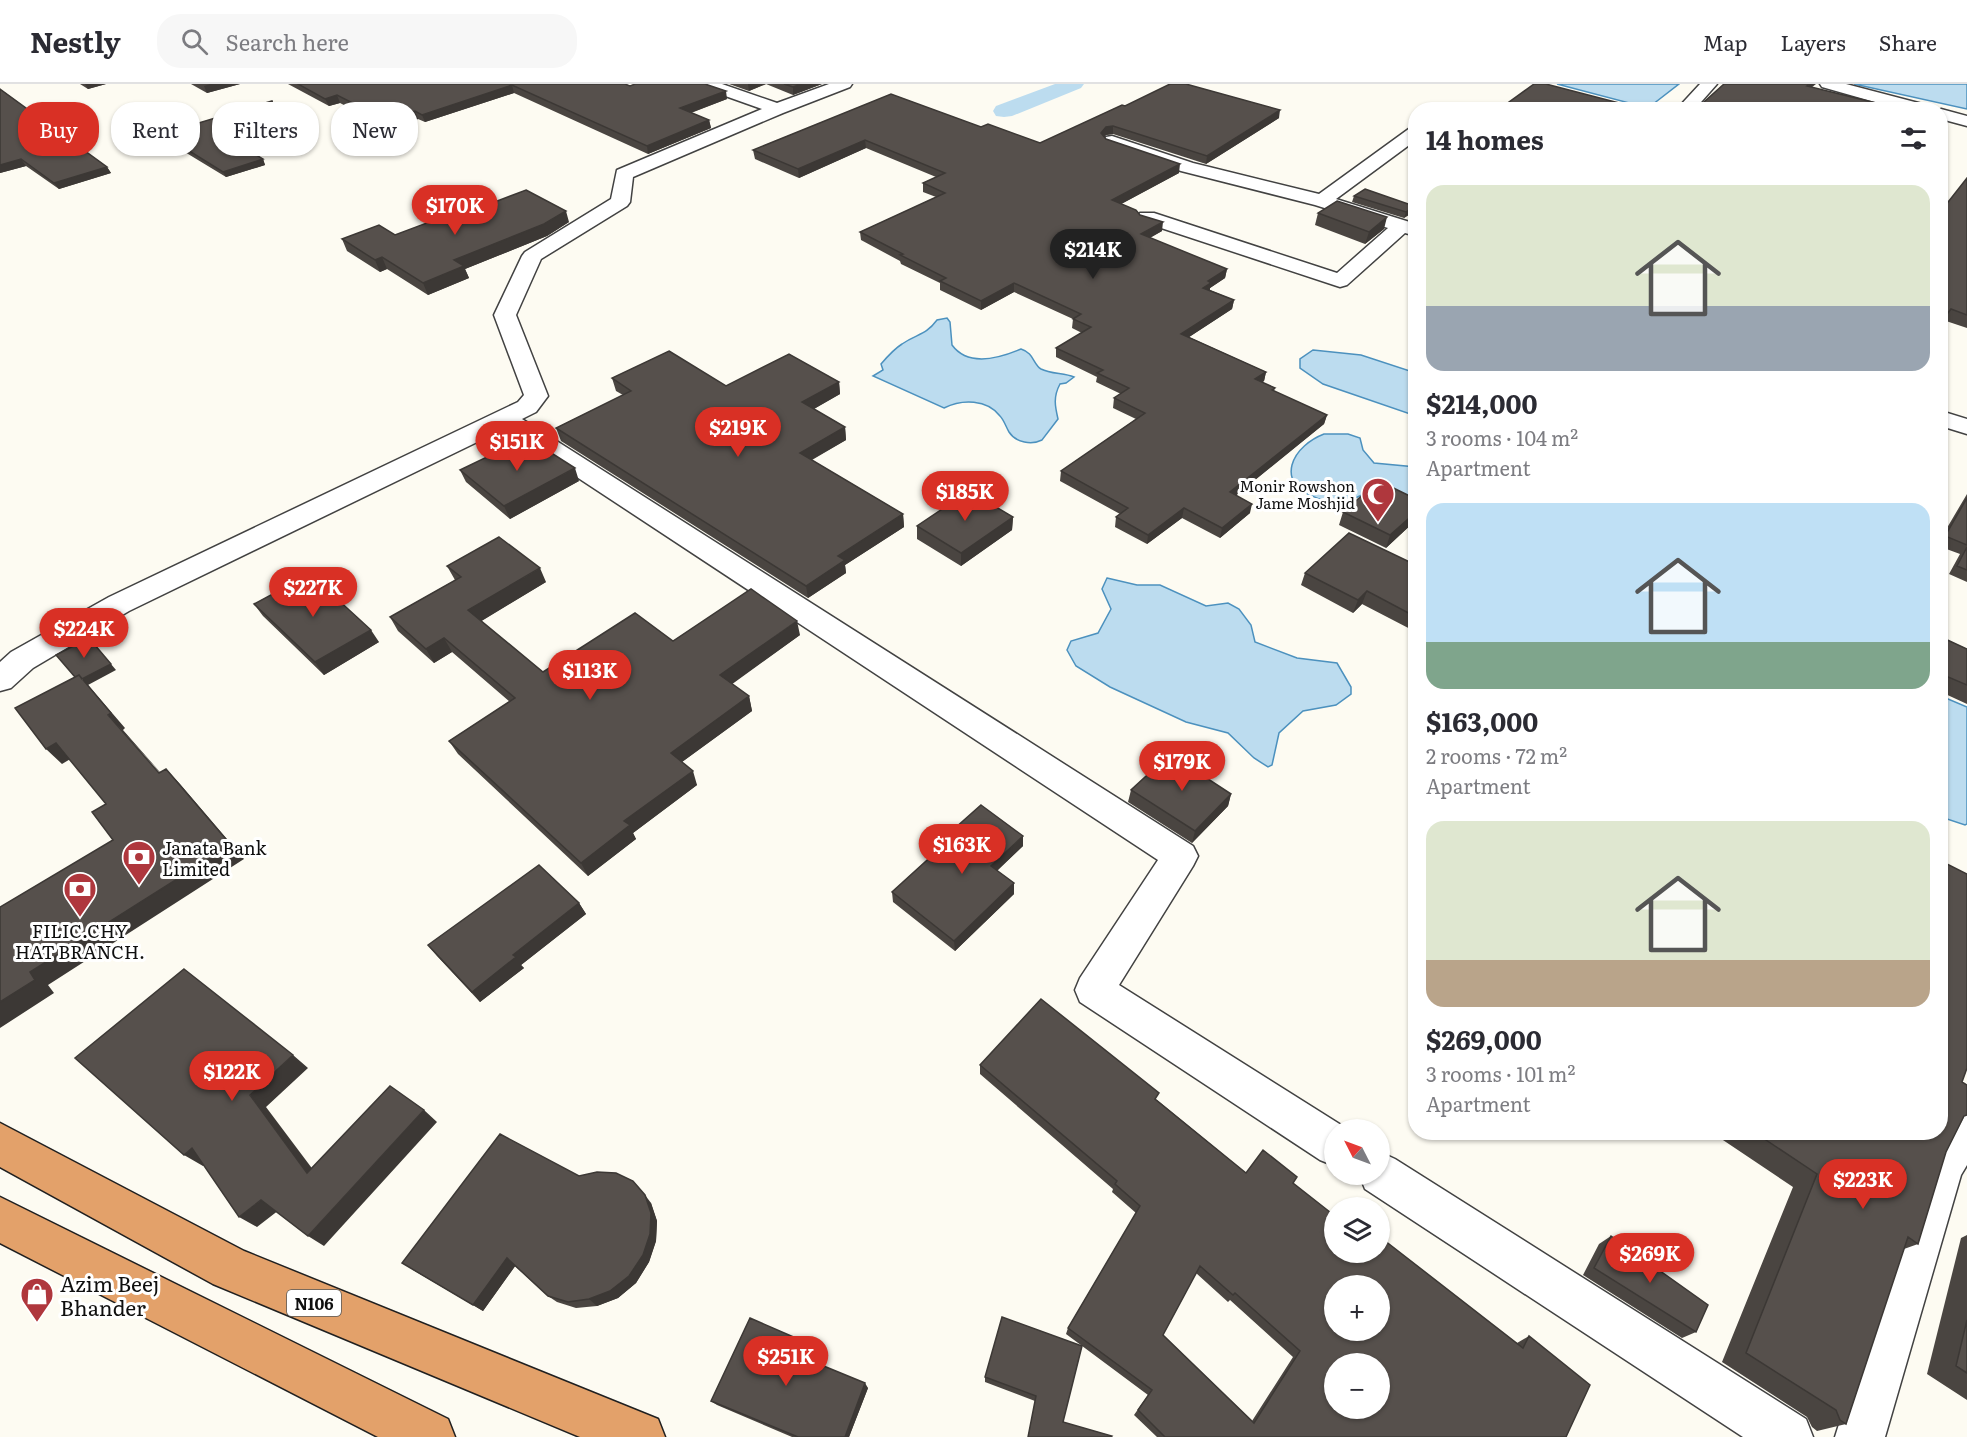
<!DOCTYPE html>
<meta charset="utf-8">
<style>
:root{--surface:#fff;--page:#f7f7f7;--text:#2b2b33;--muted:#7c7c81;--line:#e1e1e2;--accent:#d93025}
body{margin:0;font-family:Literata,serif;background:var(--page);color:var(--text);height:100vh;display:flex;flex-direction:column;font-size:22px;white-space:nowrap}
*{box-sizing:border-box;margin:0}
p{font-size:20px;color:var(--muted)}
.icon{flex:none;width:33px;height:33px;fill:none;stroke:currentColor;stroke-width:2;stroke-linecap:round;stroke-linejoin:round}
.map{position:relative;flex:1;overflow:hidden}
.panel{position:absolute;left:1408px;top:18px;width:540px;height:1038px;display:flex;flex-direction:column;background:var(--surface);border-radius:24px;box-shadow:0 2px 4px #0004}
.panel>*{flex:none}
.hud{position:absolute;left:18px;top:18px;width:570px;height:54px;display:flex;gap:12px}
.needle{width:39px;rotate:312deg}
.controls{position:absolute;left:1324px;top:1035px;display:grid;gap:12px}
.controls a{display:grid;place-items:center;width:66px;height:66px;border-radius:50%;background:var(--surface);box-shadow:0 2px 4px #0004;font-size:30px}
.price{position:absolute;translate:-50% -51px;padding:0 14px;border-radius:21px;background:var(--accent);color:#fff;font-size:20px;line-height:39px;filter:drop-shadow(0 2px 3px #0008)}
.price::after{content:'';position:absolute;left:50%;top:36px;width:18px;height:14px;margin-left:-9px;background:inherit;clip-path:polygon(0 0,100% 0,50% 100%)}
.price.current{background:#222;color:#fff}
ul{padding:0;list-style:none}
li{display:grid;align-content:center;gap:12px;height:318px;padding:0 18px}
li span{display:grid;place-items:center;height:186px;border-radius:18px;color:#555}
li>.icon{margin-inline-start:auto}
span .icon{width:108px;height:108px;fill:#fffc;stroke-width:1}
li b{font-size:26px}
h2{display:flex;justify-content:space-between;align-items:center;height:72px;padding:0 18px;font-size:26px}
.pill{padding:0 21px;border-radius:24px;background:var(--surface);box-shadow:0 2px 4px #0004;font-size:21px;line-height:54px}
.pill.current{background:var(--accent);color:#fff}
header{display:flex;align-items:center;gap:36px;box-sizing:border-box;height:84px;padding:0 30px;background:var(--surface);border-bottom:2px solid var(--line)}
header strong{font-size:28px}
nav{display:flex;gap:33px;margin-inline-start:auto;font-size:21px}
.search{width:420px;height:54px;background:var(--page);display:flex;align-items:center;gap:15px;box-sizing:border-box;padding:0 21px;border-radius:24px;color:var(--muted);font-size:22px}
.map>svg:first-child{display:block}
.water{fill:#bcdcef;stroke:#4c91be;stroke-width:1.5}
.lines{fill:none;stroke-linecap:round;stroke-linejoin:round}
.canal{fill:#bcdcef;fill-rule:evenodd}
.street-casing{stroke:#424242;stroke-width:3}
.highway-casing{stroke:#202020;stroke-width:3}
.street{fill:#fff;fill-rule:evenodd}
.highway{fill:#e3a16a;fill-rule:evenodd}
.wall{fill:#4a4541;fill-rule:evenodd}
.shaded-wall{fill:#3c3835}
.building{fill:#56504c;stroke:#3c3835;stroke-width:1.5;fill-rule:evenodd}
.labels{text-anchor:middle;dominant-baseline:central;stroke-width:6;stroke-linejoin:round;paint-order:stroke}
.far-poi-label{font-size:15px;fill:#0f0f0f;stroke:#fff;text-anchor:end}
.shield{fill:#fff;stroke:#575757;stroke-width:1.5}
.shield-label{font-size:16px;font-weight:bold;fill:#0f0f0f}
.poi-label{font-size:18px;fill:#0f0f0f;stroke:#fff;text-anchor:start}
.near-poi-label{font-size:21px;fill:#0f0f0f;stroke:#fff;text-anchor:start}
</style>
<header>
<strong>Nestly</strong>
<div class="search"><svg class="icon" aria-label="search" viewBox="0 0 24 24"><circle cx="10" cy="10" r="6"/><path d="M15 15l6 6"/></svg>Search here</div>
<nav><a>Map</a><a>Layers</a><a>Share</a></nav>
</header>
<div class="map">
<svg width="1967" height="1353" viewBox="0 0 1967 1353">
<rect width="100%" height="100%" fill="#fdfbf2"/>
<path class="water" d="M1557,0H1679L1648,24Z
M1854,0H1967V25Z
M947,234L950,238L952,261C968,283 1000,274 1021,265C1034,269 1033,280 1041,285C1051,290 1064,289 1074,293L1066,299L1060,300C1053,313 1055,322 1058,335L1042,356C1032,361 1016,359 1009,348C1006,343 1004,336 1000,332C987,315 962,315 944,324L873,292L883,286L881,280C887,273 894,265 902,260C918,249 925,252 937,236Z
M1313,266L1361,271L1416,289V332L1323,300L1300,284V275Z
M1324,350H1348L1360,354L1363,366L1374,379L1416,383V412C1401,414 1385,405 1370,408C1361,410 1354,416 1345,418C1325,420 1285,408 1292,381C1296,366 1311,355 1324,350Z
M1107,494L1137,501H1160L1206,522L1228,519L1239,525L1251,541L1255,558L1297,574L1337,579L1351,603V610L1336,621L1303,627L1279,649L1272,681L1268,683L1254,674L1228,649L1186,638L1110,603L1076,582L1067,566L1071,557L1098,549L1111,525L1102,505Z
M1941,612L1967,623V740L1965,741L1941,733Z"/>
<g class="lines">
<path class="canal" d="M1055,0H1084L1081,4L1012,32L1004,33L996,32L993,27L996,22Z"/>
<g class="street-casing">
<path id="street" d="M698,0H722L777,19L829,0H852L850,3L783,29L633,93L630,118L627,122L541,175L516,231L548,312L536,328L522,335L1193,762L1198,772L1193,782L1119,901L1349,1046H1335V1082L1320,1076L1080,918L1075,906L1080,894L1158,776L504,345L129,527L33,584L11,604L0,607V578L11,568L109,513L518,318L524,311L494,231L522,172L525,168L611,115L617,86L762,25L700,3Z
M1700,0H1717L1694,26H1676Z
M1820,0H1846L1930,22L1932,26H1903L1822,3Z
M1941,25L1967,32V42L1941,35V26H1939Z
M1416,43V56L1336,115L1416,140V152L1405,149L1347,201L1340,203L1140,137L1137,133L1140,129H1154L1337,189L1388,144L1315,121L1181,87L1106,61L1103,57L1106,53L1112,52L1193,79L1319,110L1410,44Z
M1941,327L1967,335V350L1941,342Z
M1967,1019V1081L1961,1091L1885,1353H1835L1920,1083L1938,1048H1941C1942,1033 1954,1025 1967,1019Z
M1380,1068L1395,1075L1806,1335L1813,1353H1743L1365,1105L1359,1090H1380Z"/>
</g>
<g class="highway-casing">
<path id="highway" d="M0,1039L244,1167L658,1335L665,1353H580L213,1200L0,1083Z
M0,1113L448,1335L455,1353H378L0,1159Z"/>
</g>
<use href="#street" class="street"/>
<use href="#highway" class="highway"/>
</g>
<path class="wall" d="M80,0H106L88,5Z
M191,0H240L207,9Z
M288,0H625L630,2L727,15L691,29L709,36L711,44L648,70L514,9L425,38L418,35L389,44L340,19L329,22Z
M729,0H822L793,11L766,0L749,7Z
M0,5L107,83L111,89L59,105L26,82L0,89Z
M275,22L283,50L243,63L263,75L265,81L226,93L165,56L162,50Z
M1125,22L1279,34L1206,80L1113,50L1106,51L1104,53L1106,55L1179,89L1121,120L1140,131L1162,147L1150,154L1227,185L1225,194L1210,204V206L1234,216L1232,225L1189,253L1266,288L1264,297L1262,298L1275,304L1274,307L1327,331L1324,340L1236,411L1250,429L1220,454L1182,434L1147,460L1115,443L1116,433L1120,430L1060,397L1061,387L1136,335L1113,324L1114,314L1121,310L1096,298L1097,293L1056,273V264L1082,249L1072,244L1073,235L1014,208L981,226L940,206V199L901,180L900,177L861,156L860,148L936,113L923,108V99L936,93L866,64L799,94L755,75L753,66L981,43L1040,59Z
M1967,94V244L1943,236Z
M1354,112L1414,122L1413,128L1404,134L1352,118Z
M1318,129L1384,145L1365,160L1315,141Z
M453,134L569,138L547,152L465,185L469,194L428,211L387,185L380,188L347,167L342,155L395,151Z
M612,294L726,302L839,298L840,310L814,325L845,343L846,356L812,376L903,430L904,443L845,481L846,489L808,514L561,357L556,344L623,311L616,307Z
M499,372L579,397L510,435L466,398L460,386Z
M1967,410V498L1949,490L1960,470L1941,463V454Z
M1416,415V436L1386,464L1339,441L1343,428Z
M1013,433L1012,446L961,482L917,455V442Z
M1416,481V548L1362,520L1353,529L1301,501L1305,489Z
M447,482L546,498L481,537L543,588L673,557L800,551L731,600L749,612L752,627L682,678L697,701L633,749L636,755L588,792L458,670L449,657L510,618L452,568L434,579L398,547L390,533L455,496Z
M254,520L379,558L324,591L263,532Z
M1941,553L1967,565V620L1941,608Z
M1131,706L1231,710L1228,722L1192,759L1128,718Z
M954,745L1023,762L997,787L1014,799V810L955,867L893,818L892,808L954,751Z
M579,819L586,830L521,881L524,884L480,918L437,872L428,861Z
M980,981L1157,1016L1246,1089L1293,1099L1335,1168L1517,1259L1529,1252L1566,1353H1157L1134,1331L1148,1311L1066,1250L1068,1244L1136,1129L1112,1108L1113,1105L980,990ZM1196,1189L1228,1218L1230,1216L1293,1273L1252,1337L1163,1251Z
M1962,998L1964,1033L1946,1068L1918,1160L1904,1165L1846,1340L1817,1347L1812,1343L1807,1333L1722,1278L1793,1103L1711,1048H1941Z
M579,1092L651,1119L657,1137L656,1157L649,1178L636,1199L618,1214L597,1222L576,1224L557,1218L548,1212L515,1182L483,1227L413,1186Z
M1967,1151V1316L1927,1290L1961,1154Z
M1611,1152L1696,1248L1682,1254L1583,1191L1599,1160Z
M798,1255L802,1261L797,1272L868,1304L849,1353H792L717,1321L711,1317Z
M1082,1262L1028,1353L1035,1317L985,1298V1293Z"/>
<path class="shaded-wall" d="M85,0H106L88,5Z
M210,0H240L207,9L204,2Z
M748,0H766L749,7Z
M801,0H822L793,11V3Z
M1810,0H1816L1802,11L1807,2Z
M512,1L514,9L425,38L422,31Z
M726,7L727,15L682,32L680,24Z
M337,11L340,19L329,22L325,15Z
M272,17L283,50L239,64L236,59Z
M1280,26L1279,34L1206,80L1207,72Z
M415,27L418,35L389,44L386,36Z
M709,36L711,44L648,70L647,62Z
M1113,42V50L1106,51L1101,57V49L1106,43Z
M865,56L866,64L799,94L798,85Z
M21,75L26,82L0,89V81Z
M263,75L265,81L226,93L223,88Z
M1180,80L1179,89L1112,125V116Z
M107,83L111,89L59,105L54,99Z
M1414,122L1413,128L1404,134L1406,128Z
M566,127L569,138L547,152L465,185L469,194L428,211L423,199L454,176Z
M1387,133L1384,145L1365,160L1369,148Z
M1163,138L1162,147L1140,159L1141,150Z
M382,173L387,185L380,188L375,176Z
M1227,185L1225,194L1210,204L1209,208L1203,204L1208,197Z
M1014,199V208L981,226V217Z
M1234,216L1232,225L1180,259L1181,250Z
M1266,288L1264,297L1253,305L1255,295Z
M839,298L840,310L803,331L802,318Z
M1327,331L1324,340L1228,418L1230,408Z
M845,343L846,356L802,381L800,369Z
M575,384L579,397L510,435L504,422Z
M1252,420L1250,429L1220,454L1222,444Z
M1184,424L1182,434L1147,460L1148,451Z
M1416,428V436L1386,464L1390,451Z
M903,430L904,443L845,481L846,489L808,514L806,502L838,472Z
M1013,433L1012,446L961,482V469Z
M540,484L546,498L475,541L468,526Z
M1367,507L1362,520L1353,529L1358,516Z
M797,537L800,551L724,606L720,591Z
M371,546L379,558L324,591L315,578Z
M89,554L116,586L88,601L125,644L123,646L174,704L108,631L82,595Z
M444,554L452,568L434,579L426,565Z
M749,612L752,627L675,683L671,669Z
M56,659L72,674L62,680L46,665Z
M166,685L180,700L244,775L48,901L54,909L0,944V918L30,888Z
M693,687L697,701L633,749L636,755L588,792L581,779L624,737Z
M1231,710L1228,722L1192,759L1195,747Z
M1023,752V762L991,792V782Z
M1014,799V810L955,867L954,857Z
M579,819L586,830L521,881L524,884L480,918L472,908L513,871Z
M293,971L308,984L266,1023L323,1099L307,1089L250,1011Z
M424,1026L437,1038L324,1162L308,1152Z
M192,1064L210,1075L203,1082L184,1071Z
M645,1111L651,1119L657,1137L656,1157L649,1178L636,1199L618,1214L597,1222L589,1215Z
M261,1116L279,1126L257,1143L239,1133Z
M507,1174L516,1181L483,1227L473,1221Z
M798,1255L802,1261L795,1275L792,1269Z
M865,1299L868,1304L849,1353H845Z"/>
<path class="building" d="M298,0H625L630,2L635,0H705L726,7L680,24L709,36L647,62L512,1L422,31L415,27L386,36L337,11L325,15Z
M784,0H801L793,3Z
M1170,0H1186L1280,26L1207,72L1113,42L1106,43L1101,49L1106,55L1180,80L1112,116L1136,126L1140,131L1163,138L1141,150L1227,185L1208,197L1211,199L1203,204L1234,216L1181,250L1266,288L1255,295L1275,304L1272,306L1327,331L1230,408L1252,420L1222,444L1184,424L1148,451L1116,433L1128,424L1061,387L1145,329L1114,314L1129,304L1097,289L1103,286L1056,264L1091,243L1073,235L1081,230L1014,199L981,217L940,197L946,194L900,171L903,170L860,148L945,109L923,99L945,89L865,56L798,85L753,66L891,10L981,43L988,40L1040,59L1122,21L1125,22Z
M1534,0H1546L1646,26H1498Z
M1724,0H1810L1807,2L1876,19L1870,26H1695Z
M0,5L107,83L54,99L21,75L0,81Z
M272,17L281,45L236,59L263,75L223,88L162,50Z
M1967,94V231L1951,225L1941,238V127Z
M1365,105L1414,122L1406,128L1354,112Z
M526,106L566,127L544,140L454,176L464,182L423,199L382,173L375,176L342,155L379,141L395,151L448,131L453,134Z
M1337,117L1387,133L1369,148L1318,129Z
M669,267L726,302L789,270L839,298L802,318L845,343L800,369L903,430L838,472L845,476L806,502L556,344L631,307L612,294Z
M531,356L575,384L504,422L460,386L495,369L499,372Z
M1379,397L1416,415V428L1390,451L1343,428Z
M969,407L1013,433L961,469L917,442Z
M1967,414V461L1945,452Z
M1349,449L1416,481V533L1367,507L1358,516L1305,489Z
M499,453L540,484L468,526L543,588L635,529L673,557L751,505L797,537L720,591L749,612L671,669L693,687L624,737L630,741L581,779L449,657L515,614L444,554L426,565L390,533L461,493L447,482Z
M1967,463V486L1957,482Z
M310,490L371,546L315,578L254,520Z
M1941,553L1967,565V601L1941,590Z
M89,554L111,580L82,595L79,591L75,593L56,571Z
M79,591L111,629L108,631L159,689L166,685L231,761L30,888L35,896L0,918V823L113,756L92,728L106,720L56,659L46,665L15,624Z
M1170,670L1231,710L1195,747L1131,706Z
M981,721L1023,752L991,782L1014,799L954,857L892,808L958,748L954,745Z
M1941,777L1967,790V984L1962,998L1967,1001V1031L1964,1032L1946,1068L1918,1160L1908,1153L1846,1340L1840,1336L1836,1326L1746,1269L1817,1090L1754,1048H1941Z
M539,781L579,819L513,871L516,873L472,908L428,861Z
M184,885L293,971L250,1011L307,1089L390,1002L424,1026L308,1152L261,1116L239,1133L192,1064L184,1071L75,974Z
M1041,915L1159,1009L1155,1015L1246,1089L1263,1066L1297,1093L1293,1099L1335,1132V1168H1380V1153L1523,1264L1529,1252L1590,1301L1566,1353H1165L1138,1326L1152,1306L1068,1244L1140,1122L1115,1100L1117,1097L980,981ZM1200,1182L1233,1211L1235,1209L1300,1267L1254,1339L1163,1251ZM1335,1202H1380V1246H1335ZM1335,1280H1380V1324H1335Z
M500,1050L579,1092L597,1088L616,1089L633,1097L645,1111L651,1129L650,1150L643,1171L629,1192L610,1207L589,1215L568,1218L548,1212L507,1174L473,1221L402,1179Z
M1611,1152L1708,1221L1696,1248L1594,1184Z
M1002,1233L1082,1262L1063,1338L1112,1352L1111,1353H1028L1036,1312L985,1293Z
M750,1234L798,1255L792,1269L865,1299L845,1353H798L711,1317Z
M1967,1236V1289L1956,1282Z"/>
<defs>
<g id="mosque-pin" transform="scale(1.725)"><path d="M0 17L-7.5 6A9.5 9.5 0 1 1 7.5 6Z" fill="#af373d" stroke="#fff"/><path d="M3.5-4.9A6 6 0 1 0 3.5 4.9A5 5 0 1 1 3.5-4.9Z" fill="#fff"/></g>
<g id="bank-pin" transform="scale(1.725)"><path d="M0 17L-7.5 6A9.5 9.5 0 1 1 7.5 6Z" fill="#af373d" stroke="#fff"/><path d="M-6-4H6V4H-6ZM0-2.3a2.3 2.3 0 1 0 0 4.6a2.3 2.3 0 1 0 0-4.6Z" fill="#fff"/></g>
<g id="shop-pin" transform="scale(1.725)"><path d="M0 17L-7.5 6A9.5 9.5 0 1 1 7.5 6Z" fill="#af373d" stroke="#fff"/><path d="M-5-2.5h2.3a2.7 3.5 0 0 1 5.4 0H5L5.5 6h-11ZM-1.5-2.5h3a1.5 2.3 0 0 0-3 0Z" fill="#fff"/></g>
</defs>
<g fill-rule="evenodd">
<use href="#mosque-pin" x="1378" y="410"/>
<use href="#bank-pin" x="139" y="773"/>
<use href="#bank-pin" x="80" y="805"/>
<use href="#shop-pin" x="37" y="1210"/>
</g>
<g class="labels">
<g class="far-poi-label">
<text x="1355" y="401">Monir Rowshon<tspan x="1355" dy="17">Jame Moshjid</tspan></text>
</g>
<rect class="shield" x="287" y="1206" width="54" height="26" rx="4.5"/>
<g class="shield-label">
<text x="314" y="1219">N106</text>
</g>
<g class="poi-label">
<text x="162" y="763">Janata Bank<tspan x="162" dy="21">Limited</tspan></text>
<text x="80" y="846" text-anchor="middle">FILIC.CHY<tspan x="80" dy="21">HAT BRANCH.</tspan></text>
</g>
<g class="near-poi-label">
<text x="60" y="1198">Azim Beej<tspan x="60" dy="24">Bhander</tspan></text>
</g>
</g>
</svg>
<div class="controls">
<a><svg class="needle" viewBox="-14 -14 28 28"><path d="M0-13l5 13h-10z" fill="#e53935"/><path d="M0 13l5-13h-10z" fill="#7c7c81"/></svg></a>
<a><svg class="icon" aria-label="layers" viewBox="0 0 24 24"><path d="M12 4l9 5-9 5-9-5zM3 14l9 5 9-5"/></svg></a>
<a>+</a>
<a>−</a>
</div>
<b class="price" style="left:455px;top:152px">$170K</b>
<b class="price current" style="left:1093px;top:196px">$214K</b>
<b class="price" style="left:738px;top:374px">$219K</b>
<b class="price" style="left:517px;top:388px">$151K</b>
<b class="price" style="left:965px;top:438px">$185K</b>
<b class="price" style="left:313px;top:534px">$227K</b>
<b class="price" style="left:84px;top:575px">$224K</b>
<b class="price" style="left:590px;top:617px">$113K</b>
<b class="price" style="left:1182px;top:708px">$179K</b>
<b class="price" style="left:962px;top:791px">$163K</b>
<b class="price" style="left:232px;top:1018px">$122K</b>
<b class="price" style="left:1863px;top:1126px">$223K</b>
<b class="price" style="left:1650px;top:1200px">$269K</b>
<b class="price" style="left:786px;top:1303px">$251K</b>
<div class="hud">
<a class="pill current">Buy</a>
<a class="pill">Rent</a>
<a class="pill">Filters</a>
<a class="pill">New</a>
</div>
<section class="panel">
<h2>14 homes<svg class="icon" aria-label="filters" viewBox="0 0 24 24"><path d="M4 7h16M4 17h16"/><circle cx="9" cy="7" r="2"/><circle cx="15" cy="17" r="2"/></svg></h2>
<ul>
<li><span style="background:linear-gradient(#dfe7d0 65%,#9aa5b1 0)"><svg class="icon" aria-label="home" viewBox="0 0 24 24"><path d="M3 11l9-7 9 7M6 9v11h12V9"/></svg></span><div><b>$214,000</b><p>3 rooms · 104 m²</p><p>Apartment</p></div></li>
<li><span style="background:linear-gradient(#bfe0f5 75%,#7fa58c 0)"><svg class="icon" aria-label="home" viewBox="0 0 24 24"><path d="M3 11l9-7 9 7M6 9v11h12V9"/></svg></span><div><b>$163,000</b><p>2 rooms · 72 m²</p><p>Apartment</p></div></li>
<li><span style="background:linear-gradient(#dfe7d0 75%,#b9a48a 0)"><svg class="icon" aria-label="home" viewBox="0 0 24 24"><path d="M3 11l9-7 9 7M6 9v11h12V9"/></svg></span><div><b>$269,000</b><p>3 rooms · 101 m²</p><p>Apartment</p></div></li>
</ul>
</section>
</div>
